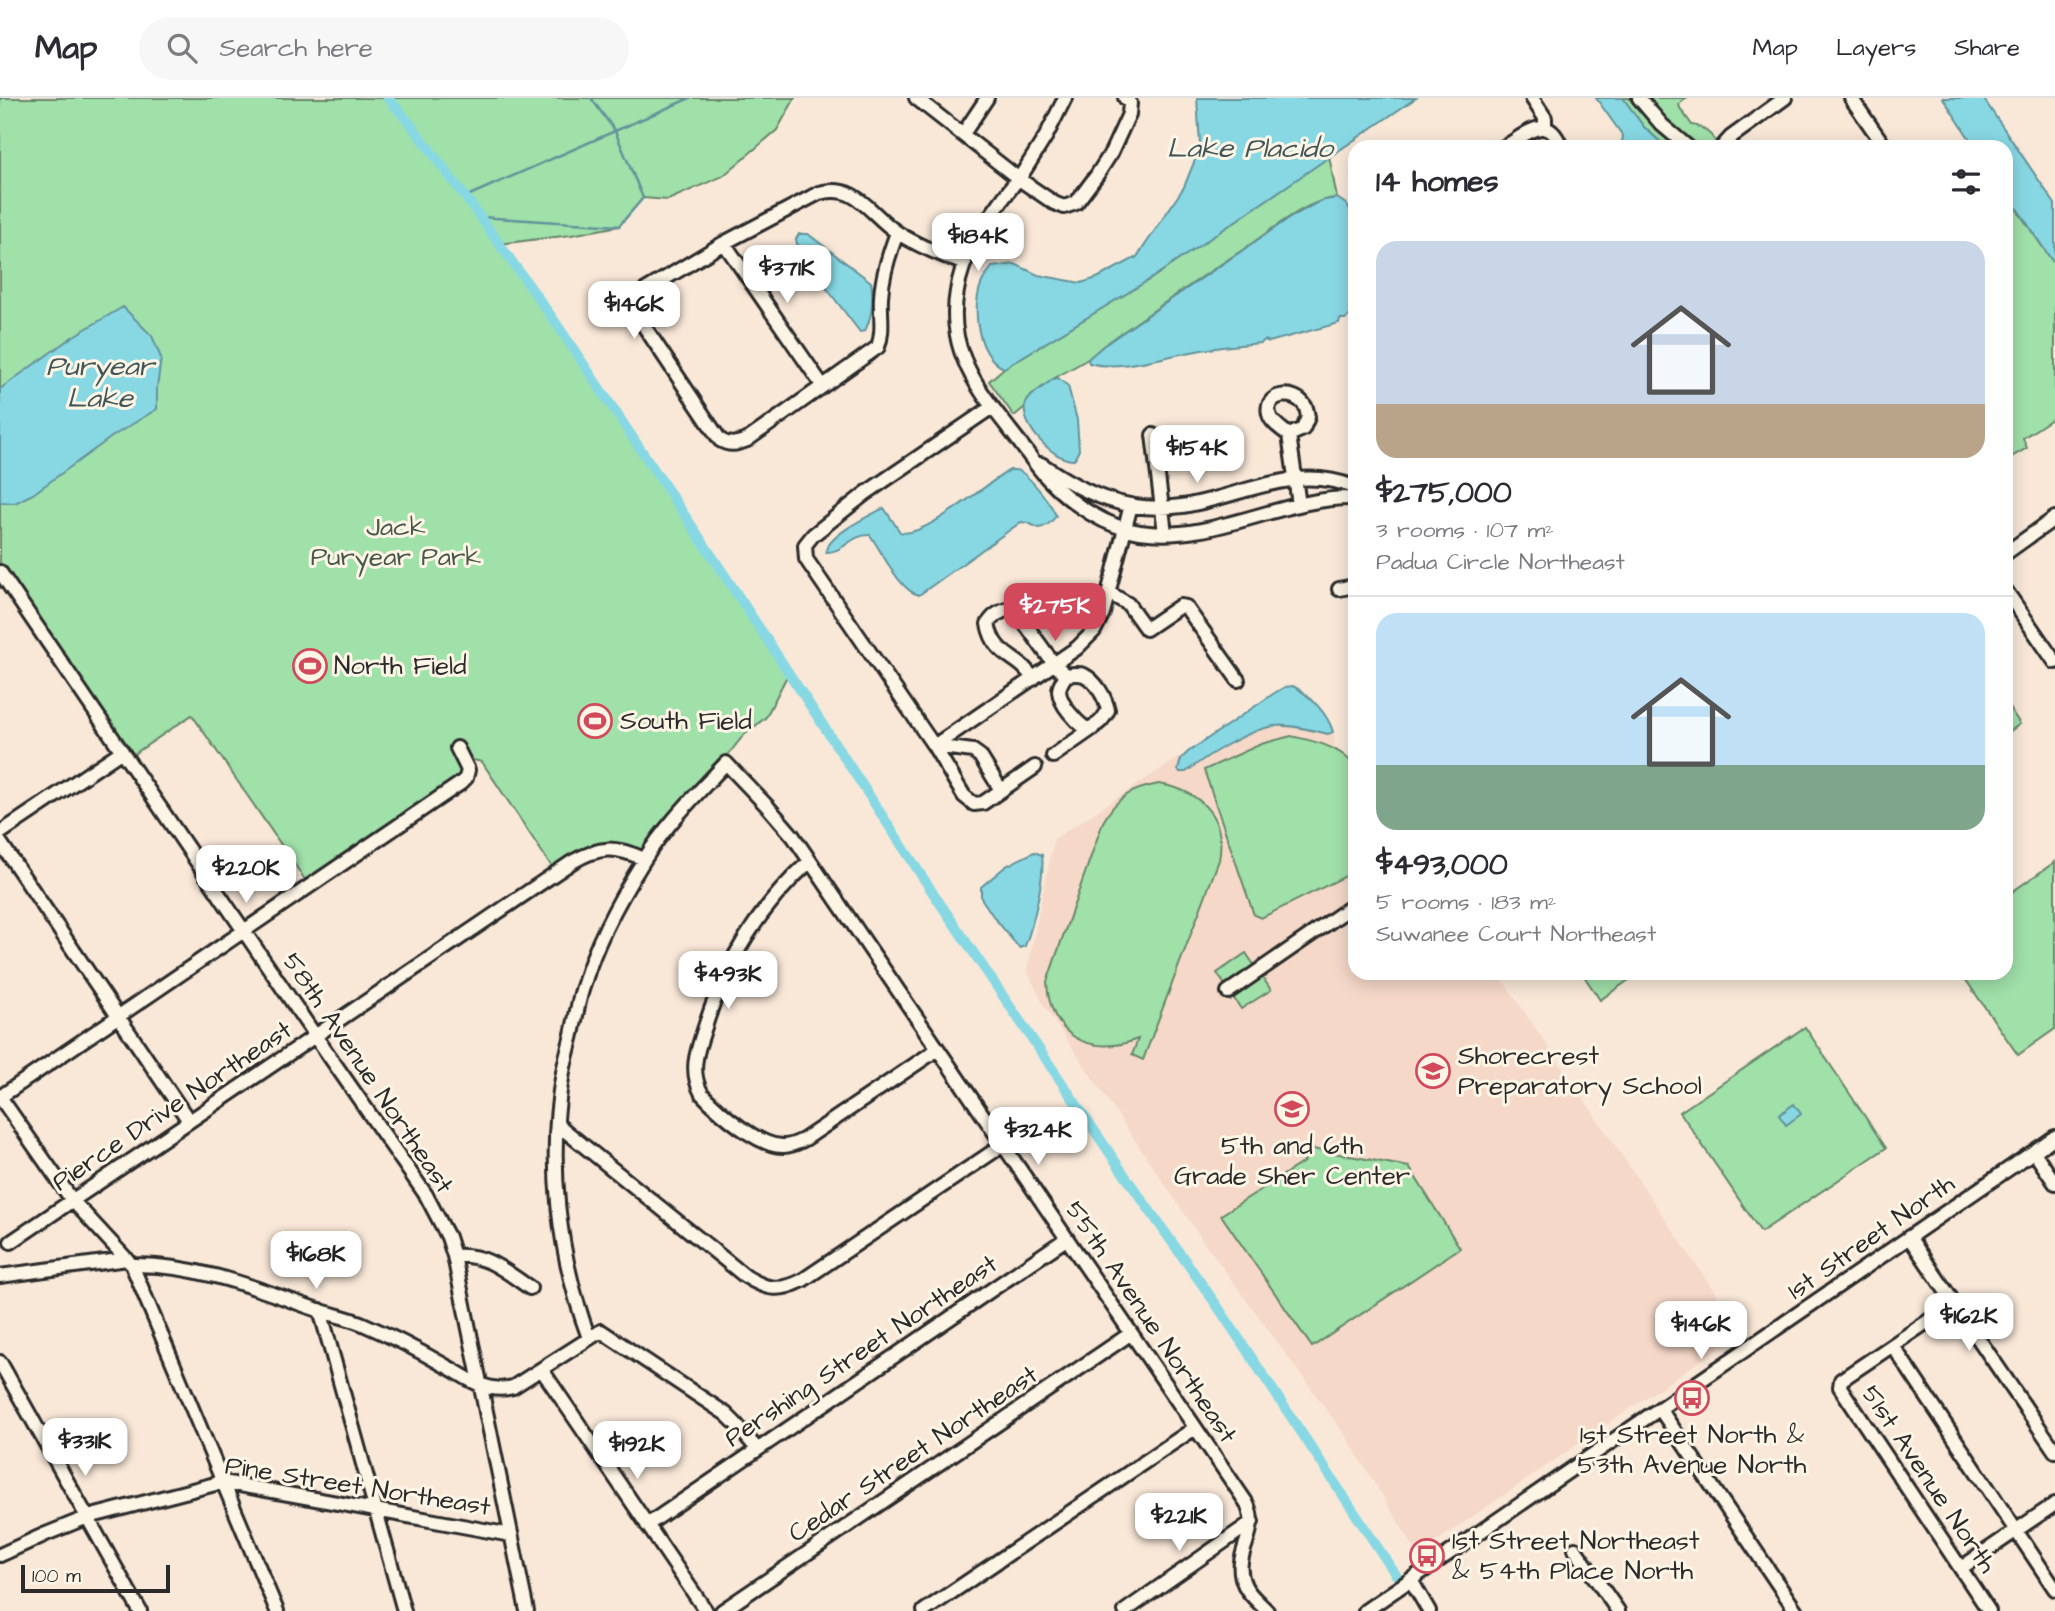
<!DOCTYPE html>
<meta charset="utf-8">
<style>
:root{--surface:#fff;--page:#f7f7f7;--text:#2b2b33;--muted:#7c7c81;--line:#e1e1e2;--accent:#d1495b}
body{margin:0;font-family:"Architects Daughter",sans-serif;background:var(--page);color:var(--text);height:100vh;display:flex;flex-direction:column;font-size:26px;white-space:nowrap}
*{box-sizing:border-box;margin:0}
p{font-size:23px;color:var(--muted)}
.icon{flex:none;width:38px;height:38px;fill:none;stroke:currentColor;stroke-width:2;stroke-linecap:round;stroke-linejoin:round}
.map{position:relative;flex:1;overflow:hidden}
.sheet{position:absolute;left:1348px;top:42px;width:665px;height:840px;display:flex;flex-direction:column;background:var(--surface);border-radius:21px;box-shadow:0 4px 18px #0003}
.sheet>*{flex:none}
.scale{position:absolute;left:21px;bottom:18px;width:149px;box-sizing:border-box;padding-left:7px;border:4px solid #2b2b2b;border-top:0;font-size:19px;line-height:24px;white-space:nowrap;color:#2b2b2b;-webkit-text-stroke:5px #fcf5e5;paint-order:stroke}
.price{position:absolute;translate:-50% -60px;padding:0 16px;border-radius:14px;background:#fff;color:#222;font-size:23px;line-height:46px;filter:drop-shadow(0 2px 4px #0008)}
.price::after{content:'';position:absolute;left:50%;top:42px;width:21px;height:16px;margin-left:-10px;background:inherit;clip-path:polygon(0 0,100% 0,50% 100%)}
.price.active{background:var(--accent);color:#fff}
ul{padding:0;list-style:none}
li{display:grid;align-content:center;gap:14px;height:371px;padding:0 28px}
li+li{border-top:2px solid var(--line)}
li span{display:grid;place-items:center;height:217px;border-radius:21px;color:#555}
li>.icon{margin-inline-start:auto}
span .icon{width:126px;height:126px;fill:#fffc;stroke-width:1}
li b{font-size:30px}
h2{display:flex;justify-content:space-between;align-items:center;height:84px;padding:0 28px;font-size:30px}
header{display:flex;align-items:center;gap:42px;box-sizing:border-box;height:98px;padding:0 35px;background:var(--surface);border-bottom:2px solid var(--line)}
header strong{font-size:33px}
nav{display:flex;gap:38px;margin-inline-start:auto;font-size:24px}
.search{width:490px;height:63px;background:var(--page);display:flex;align-items:center;gap:18px;box-sizing:border-box;padding:0 24px;border-radius:38px;color:var(--muted);font-size:26px}
.map>svg:first-child{display:block}
.built{fill:#f5d8c8}
.green{fill:#a0e0a9;stroke:#66866a;stroke-width:2}
.water{fill:#88d8e4;stroke:#63939a;stroke-width:2}
.lines{fill:none;stroke-linecap:round;stroke-linejoin:round}
.stream{stroke:#63939a;stroke-width:2.5}
.canal{stroke:#88d8e4;stroke-width:10}
.minor-casing{stroke:#2b2b2b;stroke-width:18}
.minor{stroke:#fcf5e5;stroke-width:12}
.labels{text-anchor:middle;dominant-baseline:central;stroke-width:6;stroke-linejoin:round;paint-order:stroke}
.park-label{font-size:26px;fill:#48584a;stroke:#fcf5e5}
.poi-label{font-size:26px;fill:#2b2b2b;stroke:#fcf5e5;text-anchor:start}
.street-label{font-size:26px;fill:#2b2b2b;stroke:#fcf5e5}
.water-label{font-size:28px;font-style:italic;fill:#425659;stroke:#fcf5e5}
</style>
<header>
<strong>Map</strong>
<div class="search"><svg class="icon" aria-label="search" viewBox="0 0 24 24"><circle cx="10" cy="10" r="6"/><path d="M15 15l6 6"/></svg>Search here</div>
<nav><a>Map</a><a>Layers</a><a>Share</a></nav>
</header>
<div class="map">
<svg width="2055" height="1513" viewBox="0 0 2055 1513">
<rect width="100%" height="100%" fill="#f9e8d8"/>
<filter id="ink" filterUnits="userSpaceOnUse"><feTurbulence type="fractalNoise" baseFrequency=".0143" numOctaves="2"/><feDisplacementMap in="SourceGraphic" scale="14" xChannelSelector="R" yChannelSelector="G"/><feConvolveMatrix kernelMatrix="1 2 1 2 8 2 1 2 1" color-interpolation-filters="sRGB"/></filter>
<g filter="url(#ink)">
<path class="built" d="M1293,588L1311,601L1326,620L1333,630L1335,651L1354,667V875H1498L1742,1234L1418,1456L1345,1337L1203,1143L1044,908L1027,872L1054,741L1207,641L1276,594L1285,589Z"/>
<path class="green" d="M0,0H795L777,32L723,78L668,102L643,100L619,128L571,137L499,146L556,225L789,574L766,619L743,638L727,658L678,711L645,752C633,754 622,747 610,746C588,744 570,758 552,769L482,664L473,662L462,670L463,674L459,681L306,783L192,617L131,658L0,465Z
M1623,0H1629L1648,23L1675,49H1666L1644,29Z
M1648,0H1687L1679,6L1680,10L1692,27C1702,28 1711,35 1716,44L1715,49H1698L1670,24Z
M1329,58L1337,100C1307,101 1269,134 1244,151C1196,182 1150,215 1103,248L1088,261L1053,281L1029,300L1025,309L1014,318L989,283L1004,270L1152,180Z
M2013,106L2055,167V319L2023,340L2027,350L2006,362V122Z
M2006,605L2020,626L2006,636Z
M1291,638C1314,643 1339,648 1354,667V774L1261,820L1254,817L1204,672L1261,646Z
M1159,686C1199,692 1227,719 1219,762L1143,962L1132,957L1138,941C1090,960 1049,937 1047,884L1103,724C1117,699 1131,691 1159,686Z
M2055,764V931L2018,957L1961,875H2006V798Z
M1246,855L1271,892L1241,911L1217,875Z
M1582,875H1639L1600,902Z
M1805,929L1886,1050L1761,1134L1680,1014Z
M1307,1050L1409,1069L1460,1150L1312,1249L1221,1117L1305,1063L1299,1056Z"/>
<path class="water" d="M1197,0H1416L1152,180L1004,270C977,259 970,207 983,182C985,178 989,173 992,169L1015,166L1038,177L1081,185L1097,180L1137,159L1184,89L1197,57L1200,47Z
M1596,0H1623L1644,29L1666,49H1617L1622,44L1623,38Z
M1943,0H1983L2055,106V167L2006,94V49H1975Z
M1337,100L1346,106L1354,117V215L1345,221H1340L1339,225L1269,244L1265,242L1261,245C1236,247 1210,250 1186,255C1159,260 1115,273 1089,265L1088,261L1103,248L1291,119L1320,103Z
M799,136H808L871,184C874,200 872,218 865,233L860,234L818,179L797,146L796,141Z
M123,209L152,238L161,260L157,290V311L113,338L33,396L15,405L0,404V291L72,239Z
M1058,280L1068,288L1077,322L1079,352L1074,362C1054,363 1021,328 1025,308C1028,297 1045,288 1053,281Z
M1010,372C1015,372 1017,371 1021,374C1030,379 1053,408 1056,418C1051,425 1046,429 1039,430L1028,425L1021,424L919,497C900,494 881,452 870,437C852,436 843,455 826,454C828,437 869,418 884,410L900,434C922,442 988,384 1010,372Z
M1293,588C1310,597 1328,616 1333,634L1328,636C1312,632 1289,626 1274,628C1248,632 1206,658 1186,674H1180L1178,672L1181,661L1188,654L1276,594L1285,589Z
M1034,754L1042,757C1045,779 1033,827 1025,848L1019,850L993,818L981,800V789L1006,768Z
M1794,1006L1801,1016L1786,1027L1779,1017Z"/>
<g class="lines">
<path class="stream" d="M465,99L690,0
M480,119L619,128L643,100L615,33L591,0"/>
<path class="canal" d="M388,0L412,28L472,108L556,225L718,467L933,795L1126,1079L1218,1209L1396,1477"/>
<g class="minor-casing">
<path id="minor" d="M916,0L1019,81L1054,105L1064,109L1076,105L1097,77L1111,55L1129,16L1130,5L1125,0
M1065,0L1046,38L1019,81L1014,86C990,118 963,152 957,193C953,215 955,240 964,261C974,287 993,310 1010,332C1023,348 1035,367 1049,382C1073,407 1106,429 1140,434C1214,445 1281,399 1354,400
M1532,0L1545,20V29
M1639,0L1662,27L1688,49
M1851,0L1885,49
M963,36L987,0
M1504,49C1526,37 1548,13 1561,49
M1722,49L1731,39L1785,0
M897,135C889,156 882,177 881,199C880,217 884,232 878,249L747,342C736,346 730,348 720,342L640,222L637,204L644,193L724,145L819,95C858,85 869,116 898,135C918,148 941,157 963,165
M724,145L822,287
M992,309L866,395L813,437L805,447L806,461L934,648L964,698L974,706L983,705L1035,669
M1153,337L1165,435
M1289,337L1303,331L1308,319C1307,315 1307,311 1305,308C1295,291 1264,295 1269,316C1271,325 1282,331 1289,337L1299,407
M1041,366C1085,396 1127,416 1182,408C1242,399 1293,365 1354,389
M2006,455L2055,420
M0,474L316,939L426,1097L448,1139L454,1158L527,1513
M1339,491L1354,488
M2006,493L2055,564
M1109,495L1128,506L1146,531L1180,508L1186,509L1238,582
M1033,581C1019,556 995,561 988,526C993,517 1000,513 1010,511L1018,516L1054,566L1066,577C1072,576 1078,575 1084,577C1096,583 1105,599 1108,612C1103,622 1098,628 1086,631C1076,623 1060,607 1059,593C1059,587 1063,582 1066,577
M934,648L1077,550L1094,533L1103,515L1131,407
M934,648L973,653L980,658L1001,692
M1053,658L1093,630
M0,735L122,653
M0,744L189,1023
M810,763C760,808 725,865 705,929C697,953 689,973 702,996C718,1013 760,1050 784,1048C792,1048 799,1044 805,1041L938,951
M1228,894L1354,807
M0,999L461,685L466,680L468,672L457,650
M0,999L72,1102L132,1167L277,1513
M558,1027L745,1178C767,1192 780,1194 803,1182L1003,1047
M2034,1054L2055,1085
M1909,1139L2055,1353
M11,1144L572,764C600,748 615,748 644,761
M454,1158C486,1155 505,1173 530,1190
M132,1167C197,1166 258,1191 318,1212C333,1217 349,1220 363,1226C391,1238 418,1252 444,1267C456,1273 469,1283 481,1287C492,1291 502,1292 513,1289L601,1233L726,1316L736,1326L757,1351
M0,1178L127,1161
M1955,1205L1841,1282L1840,1289L1989,1513
M320,1212L404,1513
M589,1240C558,1157 547,1062 563,974C566,958 571,943 574,927C577,914 579,899 584,886C596,843 620,800 644,762C666,726 697,696 726,665L768,709L793,738L1246,1404C1263,1436 1229,1455 1245,1488C1250,1498 1260,1505 1267,1513
M1893,1248L2055,1491
M0,1264L140,1513
M542,1272L706,1513
M1660,1311L1796,1513
M647,1427L1066,1141
M1575,1451L1618,1513
M0,1457L46,1436L88,1419L223,1384L511,1437
M1961,1470L2055,1406
M1411,1482L1429,1513
M722,1513L1130,1236
M924,1513L1195,1330
M1125,1513L1252,1424
M1365,1513L2055,1039"/>
</g>
<use href="#minor" class="minor"/>
</g>
</g>
<defs>
<g id="stadium-ring" transform="scale(1.75)"><circle r="9.5" fill="#fcf5e5" stroke="#d1495b" stroke-width="1.5"/><path d="M0-5a6.5 5 0 1 0 0 10a6.5 5 0 1 0 0-10ZM-3.5-1.8h7v3.6h-7Z" fill="#d1495b"/></g>
<g id="school-ring" transform="scale(1.75)"><circle r="9.5" fill="#fcf5e5" stroke="#d1495b" stroke-width="1.5"/><path d="M0-5L7-2L0 1L-7-2ZM-4 1L0 2.5L4 1V4Q0 6-4 4Z" fill="#d1495b"/></g>
<g id="bus-ring" transform="scale(1.75)"><circle r="9.5" fill="#fcf5e5" stroke="#d1495b" stroke-width="1.5"/><path d="M-5-6H5V4H4V6H2V4H-2V6H-4V4H-5ZM-3.5-4V0h7V-4ZM-3.5 1.2v1.5H-2V1.2ZM2 1.2v1.5H3.5V1.2Z" fill="#d1495b"/></g>
</defs>
<g fill-rule="evenodd">
<use href="#stadium-ring" x="310" y="568"/>
<use href="#stadium-ring" x="595" y="623"/>
<use href="#school-ring" x="1433" y="973"/>
<use href="#school-ring" x="1292" y="1011"/>
<use href="#bus-ring" x="1692" y="1300"/>
<use href="#bus-ring" x="1427" y="1458"/>
</g>
<g class="labels">
<g class="park-label">
<text x="396" y="429">Jack<tspan x="396" dy="30">Puryear Park</tspan></text>
</g>
<g class="poi-label">
<text x="334" y="568">North Field</text>
<text x="620" y="623">South Field</text>
<text x="1458" y="958">Shorecrest<tspan x="1458" dy="30">Preparatory School</tspan></text>
<text x="1292" y="1048" text-anchor="middle">5th and 6th<tspan x="1292" dy="30">Grade Sher Center</tspan></text>
<text x="1692" y="1337" text-anchor="middle">1st Street North &amp;<tspan x="1692" dy="30">53th Avenue North</tspan></text>
<text x="1452" y="1443">1st Street Northeast<tspan x="1452" dy="30">&amp; 54th Place North</tspan></text>
</g>
<g class="street-label">
<text transform="translate(368 975) rotate(56)">58th Avenue Northeast</text>
<text transform="translate(172 1008) rotate(-34)">Pierce Drive Northeast</text>
<text transform="translate(1871 1139) rotate(-35)">1st Street North</text>
<text transform="translate(1151 1224) rotate(56)">55th Avenue Northeast</text>
<text transform="translate(861 1253) rotate(-34)">Pershing Street Northeast</text>
<text transform="translate(913 1356) rotate(-34)">Cedar Street Northeast</text>
<text transform="translate(1929 1381) rotate(56)">51st Avenue North</text>
<text transform="translate(358 1388) rotate(9)">Pine Street Northeast</text>
</g>
<g class="water-label">
<text x="1250" y="50">Lake Placido</text>
<text x="100" y="268">Puryear<tspan x="100" dy="32">Lake</tspan></text>
</g>
</g>
</svg>
<div class="scale">100 m</div>
<b class="price" style="left:978px;top:175px">$184K</b>
<b class="price" style="left:787px;top:207px">$371K</b>
<b class="price" style="left:634px;top:243px">$146K</b>
<b class="price" style="left:1197px;top:387px">$154K</b>
<b class="price active" style="left:1055px;top:545px">$275K</b>
<b class="price" style="left:246px;top:807px">$220K</b>
<b class="price" style="left:728px;top:913px">$493K</b>
<b class="price" style="left:1038px;top:1069px">$324K</b>
<b class="price" style="left:316px;top:1193px">$168K</b>
<b class="price" style="left:1969px;top:1255px">$162K</b>
<b class="price" style="left:1701px;top:1263px">$146K</b>
<b class="price" style="left:85px;top:1380px">$331K</b>
<b class="price" style="left:637px;top:1383px">$192K</b>
<b class="price" style="left:1179px;top:1455px">$221K</b>
<section class="sheet">
<h2>14 homes<svg class="icon" aria-label="filters" viewBox="0 0 24 24"><path d="M4 7h16M4 17h16"/><circle cx="9" cy="7" r="2"/><circle cx="15" cy="17" r="2"/></svg></h2>
<ul>
<li><span style="background:linear-gradient(#c9d6e8 75%,#b9a48a 0)"><svg class="icon" aria-label="home" viewBox="0 0 24 24"><path d="M3 11l9-7 9 7M6 9v11h12V9"/></svg></span><div><b>$275,000</b><p>3 rooms · 107 m²</p><p>Padua Circle Northeast</p></div></li>
<li><span style="background:linear-gradient(#bfe0f5 70%,#7fa58c 0)"><svg class="icon" aria-label="home" viewBox="0 0 24 24"><path d="M3 11l9-7 9 7M6 9v11h12V9"/></svg></span><div><b>$493,000</b><p>5 rooms · 183 m²</p><p>Suwanee Court Northeast</p></div></li>
</ul>
</section>
</div>
